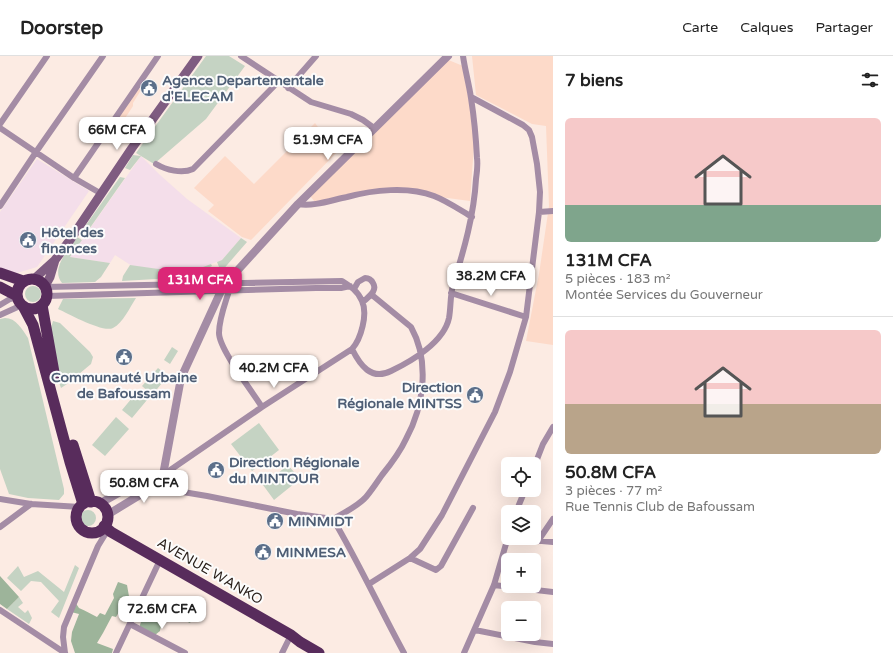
<!DOCTYPE html>
<html lang="fr">
<meta charset="utf-8">
<style>
:root{--surface:#fff;--page:#f6f6f6;--text:#222;--muted:#767676;--line:#e0e0e0;--accent:#db2777}
body{margin:0;font-family:"Varela Round",sans-serif;background:var(--page);color:var(--text);height:100vh;display:flex;flex-direction:column;font-size:15px;white-space:nowrap}
*{box-sizing:border-box;margin:0}
p{font-size:13px;color:var(--muted)}
.icon{flex:none;width:22px;height:22px;fill:none;stroke:currentColor;stroke-width:2;stroke-linecap:round;stroke-linejoin:round}
.map{position:relative;flex:1;overflow:hidden}
.panel{display:flex;flex-direction:column;background:var(--surface);width:340px}
.panel>*{flex:none}
.tools{position:absolute;left:501px;top:401px;display:grid;gap:8px}
.tools a{display:grid;place-items:center;width:40px;height:40px;border-radius:6px;background:var(--surface);box-shadow:0 4px 16px #0002;font-size:20px}
.price{position:absolute;translate:-50% -34px;padding:0 9px;border-radius:8px;background:#fff;color:#222;font-size:13px;line-height:26px;filter:drop-shadow(0 1px 2px #0008)}
.price::after{content:'';position:absolute;left:50%;top:24px;width:12px;height:9px;margin-left:-6px;background:inherit;clip-path:polygon(0 0,100% 0,50% 100%)}
.price.active{background:var(--accent);color:#fff}
ul{padding:0;list-style:none}
li{display:grid;align-content:center;gap:8px;height:212px;padding:0 12px}
li+li{border-top:1px solid var(--line)}
li span{display:grid;place-items:center;height:124px;border-radius:6px;color:#555}
li>.icon{margin-inline-start:auto}
span .icon{width:72px;height:72px;fill:#fffc;stroke-width:1}
li b{font-size:17px}
h2{display:flex;justify-content:space-between;align-items:center;height:48px;padding:0 12px;font-size:17px}
header{display:flex;align-items:center;gap:24px;box-sizing:border-box;height:56px;padding:0 20px;background:var(--surface);border-bottom:1px solid var(--line)}
header strong{font-size:19px}
nav{display:flex;gap:22px;margin-inline-start:auto;font-size:14px}
main{display:flex;flex:1;min-height:0}
.map>svg:first-child{display:block}
.commercial{fill:#f4deea}
.built{fill:#fddac9}
.green{fill:#c5d3c3}
.forest{fill:#9db49a}
.lines{fill:none;stroke-linecap:round;stroke-linejoin:round}
.minor{stroke:#a48ca5;stroke-width:6}
.tertiary{stroke:#a48ca5;stroke-width:8}
.secondary{stroke:#7f5c81;stroke-width:9}
.trunk{stroke:#582c5c;stroke-width:11}
.labels{text-anchor:middle;dominant-baseline:central;stroke-width:4;stroke-linejoin:round;paint-order:stroke}
.service-label{font-size:14px;font-weight:bold;fill:#4e5e75;stroke:#fcfcfc;text-anchor:start}
.street-label{font-size:14px;fill:#281e19;stroke:#fcfcfc}
</style>
<header>
<strong>Doorstep</strong>
<nav><a>Carte</a><a>Calques</a><a>Partager</a></nav>
</header>
<main>
<div class="map">
<svg width="553" height="597" viewBox="0 0 553 597">
<rect width="100%" height="100%" fill="#fcebe3"/>
<path class="commercial" d="M141,100L160,119L187,143L241,182L222,204L187,217L132,210L115,199L110,207L70,201Z
M37,103L89,135L37,211L17,217L0,213V156Z"/>
<path class="built" d="M472,0H553V289L526,285L539,218L549,150L546,70L532,68L476,39Z
M446,3L463,10L472,62L474,89L470,145L387,134L315,146L306,135Z
M136,30L141,34L133,47V50L122,67L115,63Z
M315,67L324,79L341,92L251,184L242,181L208,155L214,149L194,132L225,100L254,128Z"/>
<path class="green" d="M206,0H229L245,10L206,63L154,108L141,100L130,114L125,112L133,99L141,100L136,97Z
M120,121L125,122L85,179L81,176Z
M77,181L82,184L70,201L110,207L101,221L95,226L62,227C50,213 69,193 77,181Z
M241,182L247,186L221,216L217,206L222,204Z
M211,208L212,210L208,212L211,220H208L122,225L123,220L130,209L187,217Z
M25 238a8 8 0 1 1 16 0a8 8 0 1 1-16 0Z
M136,242C130,251 123,267 113,272C103,277 69,258 58,253L63,243Z
M5,262C16,262 22,273 28,282L64,433V438L59,444L28,442L9,438L0,413V263Z
M53,265L60,267L90,296L93,301L91,308L67,328L61,332L56,318L51,272Z
M172,291L178,295L170,308L164,304Z
M158,312L168,320L152,339L142,330Z
M137,336L147,344L132,362L122,354Z
M116,361L129,373L105,400L92,389Z
M259,367L279,394L252,415L231,388Z
M288,409L300,423L274,444L263,429Z
M80 462a8 8 0 1 1 16 0a8 8 0 1 1-16 0Z
M75,509L79,512L59,562L51,556L59,545L41,526L31,525L21,535L7,522L18,510L24,521L38,515L64,536Z
M19,541L23,547L18,551L25,557L28,554L32,562L29,568L7,553Z"/>
<path class="forest" d="M0,520L19,541L7,553L0,548Z
M118,526L127,529L130,546L123,549L116,561L112,560L103,577L97,587L113,593L112,597H75L71,585L72,576L79,558L71,556L75,546L79,552C86,555 91,558 97,561L100,557L105,559L114,542L113,538Z
M186,550V555L195,557L190,567L181,563L177,566L162,563L160,575L155,579L139,572L144,557L156,554L171,556Z"/>
<g class="lines">
<path class="minor" d="M241,0L311,46L351,58L363,64L374,72
M288,32L316,0
M0,68L47,0
M0,72L74,122L100,137
M156,108C166,114 182,118 193,113L279,25
M74,122L158,0
M298,148C313,151 332,144 347,141C373,134 408,130 434,140C447,145 460,154 472,161
M0,150L36,96L103,0
M539,156L553,155
M45,231L342,225C350,230 358,235 362,245C368,258 361,283 352,293L262,351L163,419
M354,233L358,226L365,222C368,222 371,223 373,227C378,235 368,241 363,246
M229,235C225,248 219,263 219,277C219,293 252,335 262,351
M451,237L526,261
M47,240L316,232H341L350,230
M0,249L10,243L17,241
M0,259L22,249
M352,293C360,309 371,325 391,315C412,305 444,286 449,262C451,251 450,240 453,229C464,194 474,159 476,123C477,116 478,109 477,102C476,82 474,61 471,42C469,28 465,14 463,0
M534,411L543,388L553,371
M153,431L207,440L297,458L333,463C344,457 358,450 366,441C372,434 377,426 382,419C391,408 400,396 406,383C424,350 430,305 411,271L372,239
M0,443L31,448L80,451
M516,456L525,434
M333,463C359,507 380,553 404,597
M0,471L31,448
M508,482L553,486
M538,485L553,463
M410,502L436,514L441,510L473,452
M369,528L410,502L420,493L442,459L495,356L510,316L526,261L539,156L540,136L537,108L532,81L529,74L523,69L471,41
M494,529L553,536
M0,554L65,597
M130,568L185,597
M475,574L535,586L553,588
M65,597L63,581L64,571L98,490L106,477
M116,597L160,504
M282,597L291,579
M464,597L494,529L508,481"/>
<path class="tertiary" d="M99,448L143,423L153,419H163
M107,459L153,431L158,427L163,419L181,322L221,235L226,227L298,148L448,0"/>
<path class="secondary" d="M34,223L55,204L70,184L132,92L198,0
M45,230L50,221L55,204"/>
<path class="trunk" d="M0,217L23,225
M17 238a15 15 0 1 1 30 0a15 15 0 1 1-30 0Z
M0,231L17,240
M42,249L55,322
M23,250L33,269L70,406L83,448
M73,389L91,446
M76 461a16 16 0 1 1 32 0a16 16 0 1 1-32 0Z
M104,470L111,476L291,579L300,586L319,597"/>
</g>
<defs>
<g id="civic-disc" transform="scale(0.9)"><circle r="9.5" fill="#5c6f8a" stroke="#fcfcfc"/><path d="M-.6-6.5H3V-4.5H.6V-3L4-1V1h2V6H-6V1h2V-1L-.6-3ZM-1.2 2.5V6h2.4V2.5Z" fill="#fff"/></g>
</defs>
<g fill-rule="evenodd">
<use href="#civic-disc" x="149" y="32"/>
<use href="#civic-disc" x="28" y="184"/>
<use href="#civic-disc" x="124" y="301"/>
<use href="#civic-disc" x="475" y="339"/>
<use href="#civic-disc" x="216" y="414"/>
<use href="#civic-disc" x="275" y="465"/>
<use href="#civic-disc" x="263" y="496"/>
</g>
<g class="labels">
<g class="service-label">
<text x="162" y="24">Agence Departementale<tspan x="162" dy="16">d'ELECAM</tspan></text>
<text x="41" y="176">Hôtel des<tspan x="41" dy="16">finances</tspan></text>
<text x="124" y="321" text-anchor="middle">Communauté Urbaine<tspan x="124" dy="16">de Bafoussam</tspan></text>
<text x="462" y="331" text-anchor="end">Direction<tspan x="462" dy="16">Régionale MINTSS</tspan></text>
<text x="229" y="406">Direction Régionale<tspan x="229" dy="16">du MINTOUR</tspan></text>
<text x="288" y="465">MINMIDT</text>
<text x="276" y="496">MINMESA</text>
</g>
<g class="street-label">
<text transform="translate(210 515) rotate(30)">AVENUE WANKO</text>
</g>
</g>
</svg>
<div class="tools">
<a><svg class="icon" aria-label="locate" viewBox="0 0 24 24"><circle cx="12" cy="12" r="6"/><path d="M12 2v4M12 18v4M2 12h4M18 12h4"/></svg></a>
<a><svg class="icon" aria-label="layers" viewBox="0 0 24 24"><path d="M12 4l9 5-9 5-9-5zM3 14l9 5 9-5"/></svg></a>
<a>+</a>
<a>−</a>
</div>
<b class="price" style="left:117px;top:95px">66M CFA</b>
<b class="price" style="left:328px;top:105px">51.9M CFA</b>
<b class="price" style="left:491px;top:241px">38.2M CFA</b>
<b class="price active" style="left:200px;top:245px">131M CFA</b>
<b class="price" style="left:274px;top:333px">40.2M CFA</b>
<b class="price" style="left:144px;top:448px">50.8M CFA</b>
<b class="price" style="left:162px;top:574px">72.6M CFA</b>
</div>
<section class="panel">
<h2>7 biens<svg class="icon" aria-label="filters" viewBox="0 0 24 24"><path d="M4 7h16M4 17h16"/><circle cx="9" cy="7" r="2"/><circle cx="15" cy="17" r="2"/></svg></h2>
<ul>
<li><span style="background:linear-gradient(#f6c9c9 70%,#7fa58c 0)"><svg class="icon" aria-label="home" viewBox="0 0 24 24"><path d="M3 11l9-7 9 7M6 9v11h12V9"/></svg></span><div><b>131M CFA</b><p>5 pièces · 183 m²</p><p>Montée Services du Gouverneur</p></div></li>
<li><span style="background:linear-gradient(#f6c9c9 60%,#b9a48a 0)"><svg class="icon" aria-label="home" viewBox="0 0 24 24"><path d="M3 11l9-7 9 7M6 9v11h12V9"/></svg></span><div><b>50.8M CFA</b><p>3 pièces · 77 m²</p><p>Rue Tennis Club de Bafoussam</p></div></li>
</ul>
</section>
</main>
